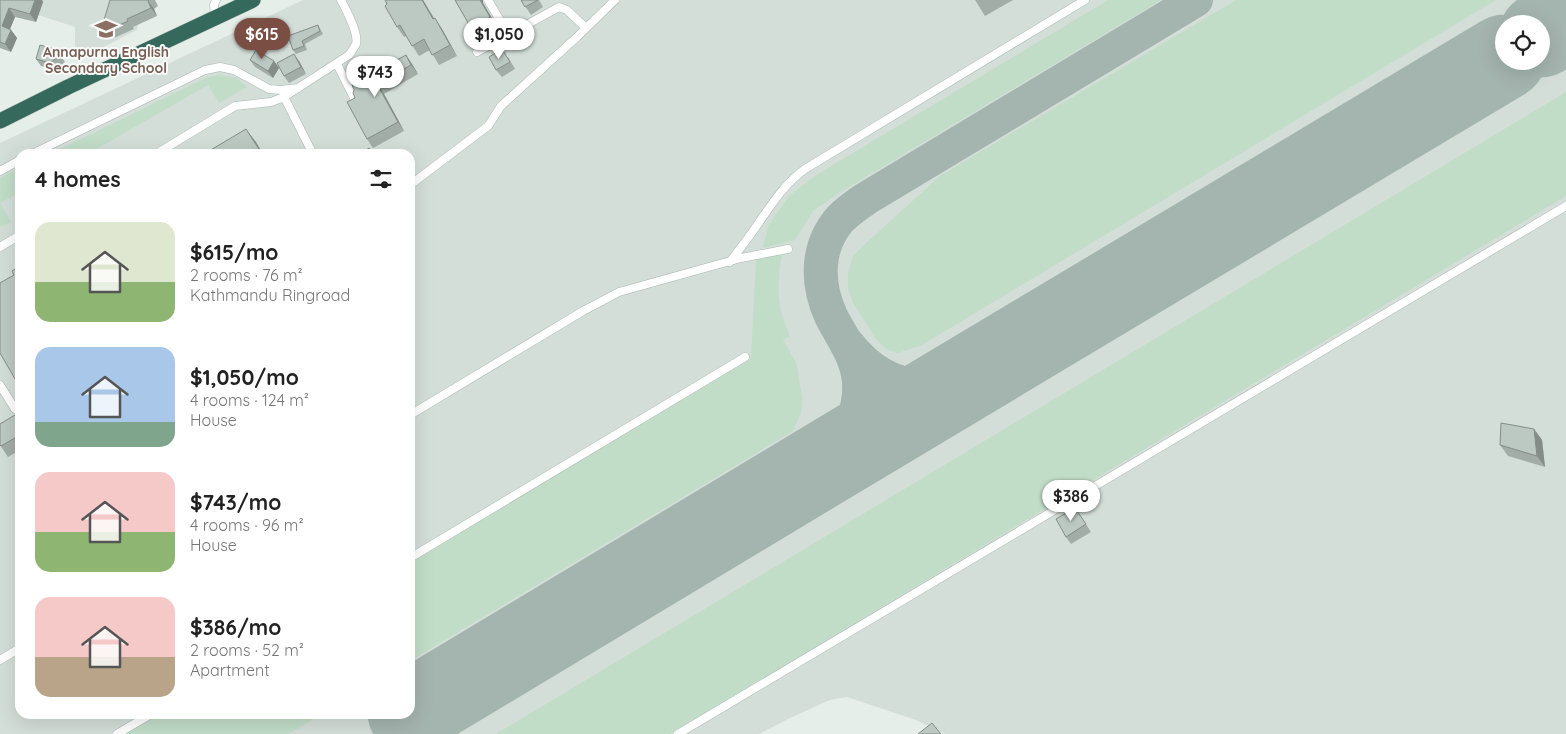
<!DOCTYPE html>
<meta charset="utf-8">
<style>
:root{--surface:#fff;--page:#f2f2f2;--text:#222;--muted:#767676;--accent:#7b4e43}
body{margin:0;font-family:Quicksand,sans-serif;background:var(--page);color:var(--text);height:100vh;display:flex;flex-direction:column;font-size:19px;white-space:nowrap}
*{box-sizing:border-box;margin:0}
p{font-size:16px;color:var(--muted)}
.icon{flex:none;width:28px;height:28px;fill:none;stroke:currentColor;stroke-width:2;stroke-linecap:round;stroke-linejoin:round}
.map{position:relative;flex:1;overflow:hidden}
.details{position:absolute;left:15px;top:149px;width:400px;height:570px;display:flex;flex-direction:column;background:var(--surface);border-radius:15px;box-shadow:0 5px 20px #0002}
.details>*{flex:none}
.tools{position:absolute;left:1495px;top:15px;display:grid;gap:10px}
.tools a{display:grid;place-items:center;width:55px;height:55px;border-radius:50%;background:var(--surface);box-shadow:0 5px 20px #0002;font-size:25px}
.price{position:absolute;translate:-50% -42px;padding:0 11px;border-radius:18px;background:#fff;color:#222;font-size:16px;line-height:32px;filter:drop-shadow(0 1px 2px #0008)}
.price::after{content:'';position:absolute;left:50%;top:30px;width:15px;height:11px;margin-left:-8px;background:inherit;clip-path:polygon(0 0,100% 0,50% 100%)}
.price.current{background:var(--accent);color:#fff}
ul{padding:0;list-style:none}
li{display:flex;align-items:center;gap:15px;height:125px;padding:0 20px}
li span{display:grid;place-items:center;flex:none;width:140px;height:100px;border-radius:15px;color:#555}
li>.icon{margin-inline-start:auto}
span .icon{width:60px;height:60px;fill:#fffc;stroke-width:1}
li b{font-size:21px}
h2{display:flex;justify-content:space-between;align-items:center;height:60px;padding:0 20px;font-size:21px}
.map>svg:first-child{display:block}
.built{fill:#d4ded9;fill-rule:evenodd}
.green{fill:#c1ddc8}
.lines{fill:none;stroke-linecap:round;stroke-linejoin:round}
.taxiway{stroke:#a4b4ae;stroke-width:34}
.runway{stroke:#a4b4ae;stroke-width:85}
.lane-casing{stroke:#a9b6b1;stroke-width:9}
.highway-casing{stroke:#c2c9c7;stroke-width:16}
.lane{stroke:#fff;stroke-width:8}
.highway{stroke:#34695c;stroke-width:15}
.wall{fill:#a2ada8}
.shaded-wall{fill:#848d88}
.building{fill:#bcc9c3;stroke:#848d88}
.labels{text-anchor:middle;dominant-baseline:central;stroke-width:4;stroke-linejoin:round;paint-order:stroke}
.education-label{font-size:14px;font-weight:bold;fill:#785e54;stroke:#f7faf8}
</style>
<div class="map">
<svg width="1566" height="734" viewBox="0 0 1566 734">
<rect width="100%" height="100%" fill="#e6eeea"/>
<path class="built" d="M39,0H138L142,2L137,30L82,58L75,57V27L35,14Z
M303,0H1566V734H945L916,720L847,697L830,700L790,718L759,734H0V143ZM1504,24H1541V61H1504ZM20,154H410V714H20Z"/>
<path class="green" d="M1108,0H1161L836,195L813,211L795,240L763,248L768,226L789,196L816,175Z
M1236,0H1496L922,345L898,353L886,349L875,338L852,301L848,288V273L853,256L866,243L940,176Z
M218,75L237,78L247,87L219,103L208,85L88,154H50L208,77Z
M1566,92V196L670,734H496Z
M20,168V192L0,203L11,222L0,227V178Z
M778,254L782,256C778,272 777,294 781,311C783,320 787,328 790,337L783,339L797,365L802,398L801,413L793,431L410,661V560L751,358L756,260Z
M153,714H322L288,734H119Z"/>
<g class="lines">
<path class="taxiway" d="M847,343C866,368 893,386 926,386C940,386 954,381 968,378
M839,455C849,432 861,408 859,382C857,356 842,338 831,316C816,283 816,247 840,219C848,211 858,204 867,198L1196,0"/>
<path class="runway" d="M1541,35L1566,20
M410,713L839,455L1504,57"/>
<g class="lane-casing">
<path id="lane" d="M488,0L508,34
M215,17L214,5L216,0
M477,52L559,7L567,10L586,28
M337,64L355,100
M284,97L313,154
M32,154L205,70L220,67L234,70L269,89L281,90L298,88
M156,154L235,106L271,102L284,97L349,55C351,52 354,48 356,44C359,33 346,10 341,0
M0,171L20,160
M410,185L488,126L501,106L577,37L615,0
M0,247L20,235
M730,262C738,251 746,241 753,231C770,207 782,186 805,169L1085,0
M0,385L15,409
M410,415L583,311L619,292L741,258L788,249
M410,558L745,357
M0,660L20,648
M117,734L151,714
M678,734L1566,206"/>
</g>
<g class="highway-casing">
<path id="highway" d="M0,121L68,87L253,0"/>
</g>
<use href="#lane" class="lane"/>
<use href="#highway" class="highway"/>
</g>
<path class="wall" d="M0,0H42L43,2L36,22L15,17L10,29L11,30L17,38L11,52L0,48Z
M110,0H155L158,6L154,9L157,16L133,27L134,29L114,38L108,30L109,27L104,20Z
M385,0H423L434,19L442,29L457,56L439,65L430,50L419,56L406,36L404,37L397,27Z
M455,0H483V3L500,32L481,42L471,28Z
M521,0H539L543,7L531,15Z
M975,0H1013L985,16Z
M318,25L323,34L305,44L307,50L296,54L293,50L288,36Z
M60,55L65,62L56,70L41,66L36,59Z
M406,55L412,64L418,74L384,94L404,131L373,148L367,139L355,98L374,74L383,67Z
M508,57L515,69L502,77L496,70Z
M250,60L274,61L279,68L273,78L255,67Z
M299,61L306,74L289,83L284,76Z
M410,202L415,210L410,213Z
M20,412V450L8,457L0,445Z
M1534,429L1542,440L1545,467L1508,456L1500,445Z
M1080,515L1091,532L1071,544L1066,537Z"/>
<path class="shaded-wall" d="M35,0H42L43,2L36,22L30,14Z
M422,0H423L441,30L433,19Z
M480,0H483V3L500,32L490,17Z
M148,1L154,9L157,16L151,8Z
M9,8L15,17L8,34L2,26Z
M435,18L442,29L457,56L450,45Z
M11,30L17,38L11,52L5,44Z
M294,54L299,61L306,74L301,67Z
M406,55L412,64L418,74L411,65Z
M274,61L279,68L273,78L268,71Z
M377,84L384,94L404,131L398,122Z
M246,129L256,142L263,154H262Z
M1534,429L1542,440L1545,467L1537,456Z"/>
<path class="building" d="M0,0H35L30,14L9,8L2,26L11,30L5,44L0,42Z
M110,0H149L148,1L151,8L127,19L128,21L108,30L110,22L104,20Z
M385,0H422L433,19L435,18L450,45L432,55L424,39L412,46L400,25L397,27L385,6L387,4Z
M455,0H480L490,17L471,28Z
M521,0H538L525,7Z
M318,25L320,31L302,41L304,46L293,50L288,36Z
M40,45L54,49L60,55L50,63L36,59Z
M502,49L510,62L496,70L489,57Z
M256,50L274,61L268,71L250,60Z
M294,54L301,67L284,76L277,63Z
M406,55L411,65L377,84L398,122L367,139L347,102L355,98L353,93L354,90L352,85L374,74L367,63L376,58L382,68Z
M246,129L262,154H204Z
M369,148L373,154H360Z
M20,266V383L18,384L0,353V283L14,275L12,271Z
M20,412V435L1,446L0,445V424Z
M1501,423L1534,429L1537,456L1500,445Z
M1075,508L1086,524L1066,537L1056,519Z
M932,723L941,734H918Z"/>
<defs>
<g id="school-bare" transform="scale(1.725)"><path d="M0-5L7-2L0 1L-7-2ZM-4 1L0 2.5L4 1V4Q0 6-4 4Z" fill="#8d6e63" stroke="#f7faf8" stroke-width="2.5" paint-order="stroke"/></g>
</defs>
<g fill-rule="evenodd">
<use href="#school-bare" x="106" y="29"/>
</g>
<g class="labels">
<g class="education-label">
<text x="106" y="52">Annapurna English<tspan x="106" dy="16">Secondary School</tspan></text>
</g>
</g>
</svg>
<div class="tools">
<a><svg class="icon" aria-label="locate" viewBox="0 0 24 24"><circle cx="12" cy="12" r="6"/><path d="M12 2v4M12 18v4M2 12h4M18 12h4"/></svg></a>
</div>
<b class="price current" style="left:262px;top:60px">$615</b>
<b class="price" style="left:499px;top:60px">$1,050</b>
<b class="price" style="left:375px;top:98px">$743</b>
<b class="price" style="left:1071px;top:522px">$386</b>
<section class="details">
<h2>4 homes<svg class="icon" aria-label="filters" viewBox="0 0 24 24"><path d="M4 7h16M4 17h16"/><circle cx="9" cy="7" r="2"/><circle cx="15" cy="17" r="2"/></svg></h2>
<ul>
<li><span style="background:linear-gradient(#dfe7d0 60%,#8fb573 0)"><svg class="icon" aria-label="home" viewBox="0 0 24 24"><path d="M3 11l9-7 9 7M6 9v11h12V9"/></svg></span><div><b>$615/mo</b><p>2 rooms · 76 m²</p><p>Kathmandu Ringroad</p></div></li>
<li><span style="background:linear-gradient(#a9c7e8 75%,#7fa58c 0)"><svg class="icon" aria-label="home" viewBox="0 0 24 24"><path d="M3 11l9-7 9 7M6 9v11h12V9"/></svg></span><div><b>$1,050/mo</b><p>4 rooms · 124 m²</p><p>House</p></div></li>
<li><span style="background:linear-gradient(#f6c9c9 60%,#8fb573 0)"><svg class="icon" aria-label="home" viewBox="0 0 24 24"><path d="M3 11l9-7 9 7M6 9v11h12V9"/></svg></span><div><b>$743/mo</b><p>4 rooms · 96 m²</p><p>House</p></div></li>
<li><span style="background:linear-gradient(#f6c9c9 60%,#b9a48a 0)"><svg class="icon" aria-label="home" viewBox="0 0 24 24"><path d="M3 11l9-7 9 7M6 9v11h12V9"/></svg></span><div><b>$386/mo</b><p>2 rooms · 52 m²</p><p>Apartment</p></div></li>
</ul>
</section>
</div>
